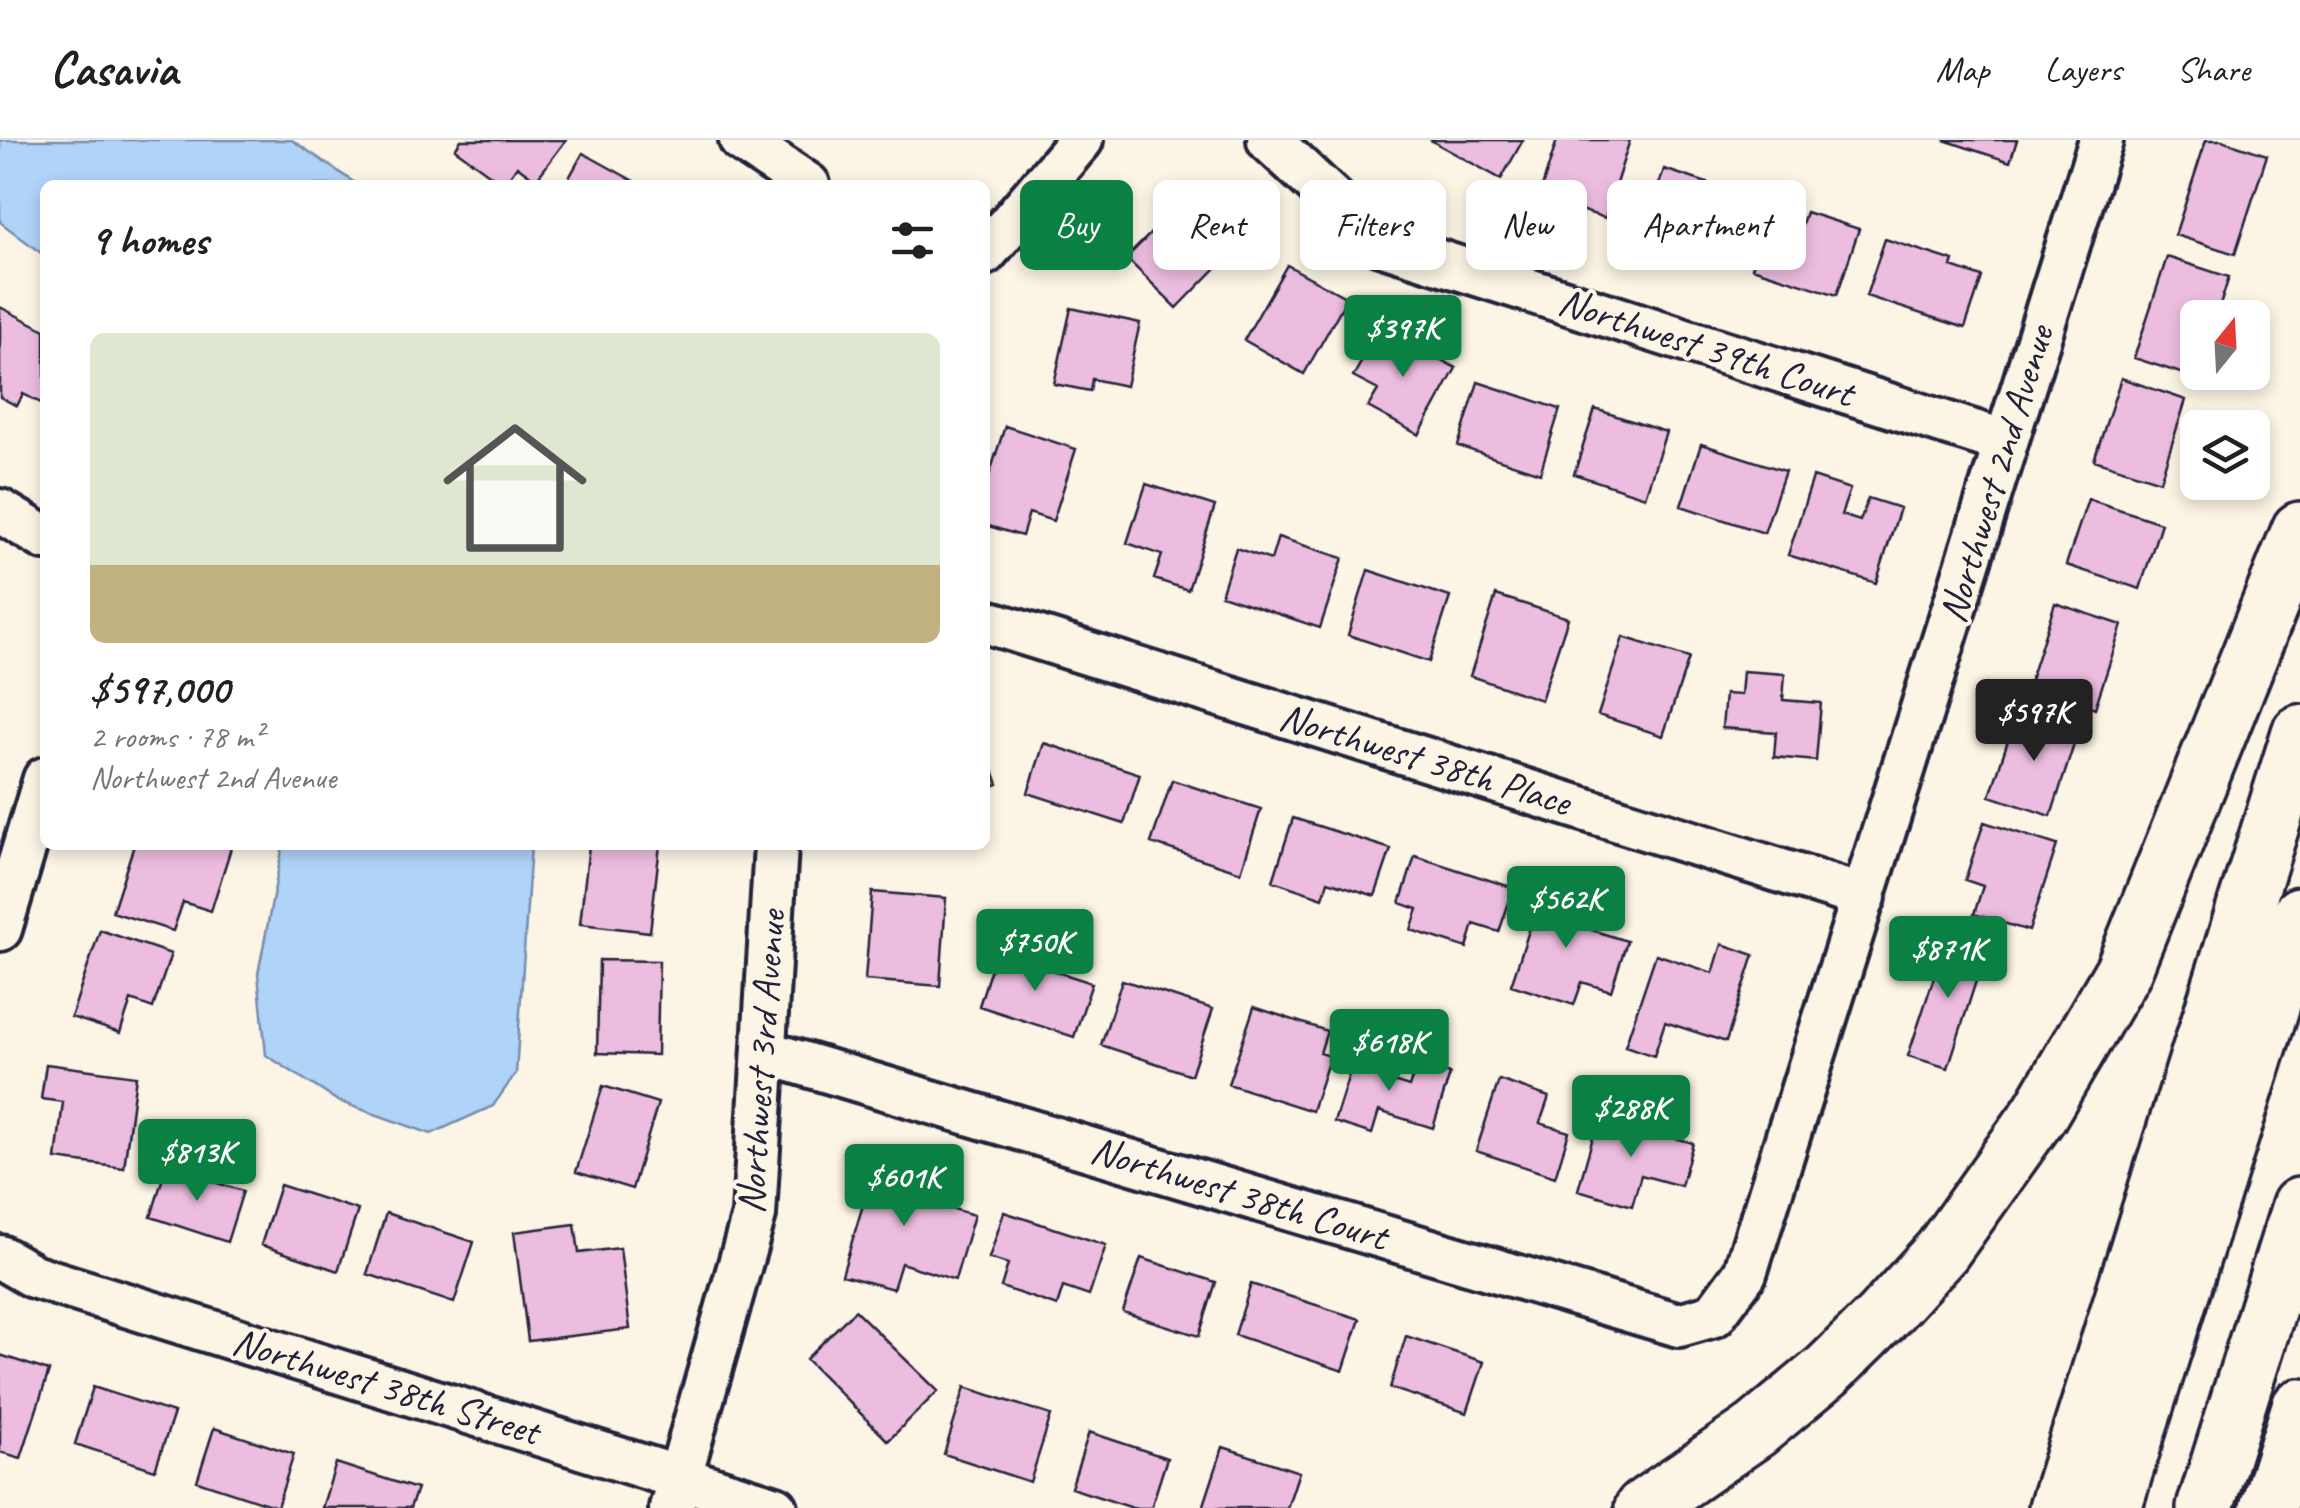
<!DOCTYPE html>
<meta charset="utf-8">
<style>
:root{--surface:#fff;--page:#f6f6f6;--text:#202124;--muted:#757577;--line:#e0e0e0;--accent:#0b8043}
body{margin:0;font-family:Caveat,sans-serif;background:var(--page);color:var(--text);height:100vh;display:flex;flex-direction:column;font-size:38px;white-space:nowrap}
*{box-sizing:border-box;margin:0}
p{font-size:32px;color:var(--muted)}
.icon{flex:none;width:55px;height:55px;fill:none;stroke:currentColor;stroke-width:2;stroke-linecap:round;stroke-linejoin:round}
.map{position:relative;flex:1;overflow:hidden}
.side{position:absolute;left:40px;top:40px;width:950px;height:670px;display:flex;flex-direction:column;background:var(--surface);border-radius:15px;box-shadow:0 5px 15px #0003}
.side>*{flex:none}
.guide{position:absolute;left:1020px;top:40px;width:950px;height:90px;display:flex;gap:20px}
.needle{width:65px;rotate:18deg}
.fabs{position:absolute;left:2180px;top:160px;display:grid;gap:20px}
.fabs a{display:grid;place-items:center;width:90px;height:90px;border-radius:15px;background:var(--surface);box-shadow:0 5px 15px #0003;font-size:50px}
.price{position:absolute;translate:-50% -85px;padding:0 22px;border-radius:10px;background:var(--accent);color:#fff;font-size:32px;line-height:65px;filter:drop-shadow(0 2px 5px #0008)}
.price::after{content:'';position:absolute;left:50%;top:60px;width:30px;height:22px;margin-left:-15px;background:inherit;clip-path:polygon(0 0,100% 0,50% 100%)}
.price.current{background:#222;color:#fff}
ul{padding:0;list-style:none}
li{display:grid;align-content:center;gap:20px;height:530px;padding:0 50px}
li+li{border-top:2px solid var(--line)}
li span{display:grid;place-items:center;height:310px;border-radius:15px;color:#555}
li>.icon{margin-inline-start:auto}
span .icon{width:180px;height:180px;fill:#fffc;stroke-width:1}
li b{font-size:42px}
h2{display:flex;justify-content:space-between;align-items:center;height:120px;padding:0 50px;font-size:42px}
.tag{padding:0 35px;border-radius:15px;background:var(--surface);box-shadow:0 5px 15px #0003;font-size:35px;line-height:90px}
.tag.current{background:var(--accent);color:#fff}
header{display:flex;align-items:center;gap:60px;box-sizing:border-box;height:140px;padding:0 50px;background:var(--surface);border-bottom:2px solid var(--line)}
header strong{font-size:48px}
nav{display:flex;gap:55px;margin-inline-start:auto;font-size:35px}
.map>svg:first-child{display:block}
.water{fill:#b0d3f8;stroke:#778cac;stroke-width:2.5}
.building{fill:#edbddf;stroke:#22223b;stroke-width:2.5}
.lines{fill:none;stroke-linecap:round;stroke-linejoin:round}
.street-casing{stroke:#22223b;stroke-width:50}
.highway-casing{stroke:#22223b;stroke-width:62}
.street{stroke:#fcf5e5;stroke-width:42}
.highway{stroke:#fcf5e5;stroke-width:55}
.labels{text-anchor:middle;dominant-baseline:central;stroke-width:8;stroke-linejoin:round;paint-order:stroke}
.street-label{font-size:40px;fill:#22223b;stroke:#fcf5e5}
</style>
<header>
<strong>Casavia</strong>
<nav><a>Map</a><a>Layers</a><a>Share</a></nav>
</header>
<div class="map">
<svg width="2300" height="1368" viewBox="0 0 2300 1368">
<rect width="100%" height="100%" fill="#fcf5e5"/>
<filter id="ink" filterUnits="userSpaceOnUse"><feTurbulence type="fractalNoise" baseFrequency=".01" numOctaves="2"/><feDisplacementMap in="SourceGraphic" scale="20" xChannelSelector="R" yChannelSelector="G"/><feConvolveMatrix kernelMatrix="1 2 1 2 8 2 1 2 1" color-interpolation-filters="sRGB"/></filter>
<g filter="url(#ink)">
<path class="water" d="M0,0H292L358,45H45V116L0,82Z
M283,705H531L516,933L493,966L431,994L338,961L266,915L258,834Z"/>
<path class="building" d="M461,0H566L536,40L517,26L504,45L455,9Z
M1430,0H1523L1501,39Z
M1557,0H1630L1605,78L1539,57Z
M1944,0H2017L2010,22Z
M2206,0H2222L2267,15L2235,114L2175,95Z
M583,13L641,45H565Z
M1664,29L1747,56L1726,119L1644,92Z
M1199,45L1249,94L1177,168L1126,118Z
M1806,72L1859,89L1837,155L1752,128L1765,89L1797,99Z
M1885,99L1954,121L1952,127L1982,137L1965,188L1866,156Z
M2167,117L2229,137L2216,178H2198L2196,238L2134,218Z
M1287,125L1347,158L1304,234L1244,200Z
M0,167L45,190V265L23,254L17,266L0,257Z
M1071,168L1140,183L1126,246L1092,239L1090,251L1054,244Z
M1380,187L1456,228L1419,295L1368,267L1378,250L1353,237Z
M2121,238L2186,260L2160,341L2094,320Z
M1478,242L1560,269L1540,333L1458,306Z
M1595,269L1666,292L1645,357L1574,334Z
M1005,286L1076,309L1053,381L1029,373L1022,396L985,385V348Z
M1701,304L1785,331L1764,393L1681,366Z
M1813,337L1850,349L1841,375L1860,381L1868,358L1900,368L1876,443L1788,415Z
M1146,344L1215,366L1188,450L1154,439L1162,415L1127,403Z
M2088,359L2161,383L2140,449L2066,425Z
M1278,397L1343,418L1320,488L1221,455L1236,408L1271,420Z
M1368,430L1450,457L1429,522L1348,495Z
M1496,455L1568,478L1541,560L1470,536Z
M2055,463L2122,485L2095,568L2028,546Z
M1623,497L1689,518L1663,596L1598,575Z
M1743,531L1785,534L1783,560L1821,563L1816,621L1774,617L1776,592L1722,588L1725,554L1741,555Z
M2017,572L2078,592L2051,676L1990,656Z
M1044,603L1140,634L1124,684L1028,653Z
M985,608L998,644L985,649Z
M1172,640L1261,669L1241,732L1151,703Z
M1293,678L1391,709L1375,756L1328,741L1323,758L1273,741Z
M1984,682L2057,705L2029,791L1974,774L1983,746L1965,740Z
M134,705H223L231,708L211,771L183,762L173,791L112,772Z
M589,705H660L650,792L580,784Z
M1415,716L1514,748L1499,792L1474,784L1467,808L1411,790L1418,769L1400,763Z
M1543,748L1590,763L1582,787L1627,801L1611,851L1582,842L1574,865L1511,845Z
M872,752L946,758L940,846L865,840Z
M100,790L171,814L153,868L131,860L120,893L71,877Z
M1948,794L1987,807L1948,928L1908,916Z
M1722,804L1754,815L1726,902L1665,882L1654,916L1625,906L1656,814L1713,833Z
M996,812L1092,843L1074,897L979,866Z
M599,820L659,821L657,915L597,913Z
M1122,840L1213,869L1191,935L1101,905Z
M1254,867L1327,891L1320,913L1330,916L1312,971L1228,944Z
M1358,906L1388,916L1381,938L1409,947L1417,923L1450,934L1433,988L1379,971L1372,994L1334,982Z
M46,924L136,936L124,1028L56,1019L63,962L41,959Z
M1499,940L1549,957L1540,983L1569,992L1555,1037L1476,1011Z
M603,946L658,963L632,1049L576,1032Z
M1599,976L1693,1003L1681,1046L1641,1035L1632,1066L1578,1050Z
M877,1018L928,1033L920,1059L974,1075L955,1140L901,1123L893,1149L842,1135Z
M166,1027L243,1051L227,1102L151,1077Z
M280,1045L358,1070L338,1131L261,1105Z
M1004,1072L1106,1105L1089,1156L1063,1147L1057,1166L1001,1147L1008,1124L989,1118Z
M386,1073L474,1102L454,1163L367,1134Z
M575,1084L579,1113L620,1108L630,1189L528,1201L514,1092Z
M1141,1118L1216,1142L1199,1196L1123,1172Z
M1251,1144L1360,1179L1343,1231L1235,1195Z
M855,1170L938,1251L888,1301L806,1219Z
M1406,1196L1484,1222L1467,1273L1390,1248Z
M0,1215L49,1231L21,1318L0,1312Z
M93,1247L174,1273L155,1330L75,1304Z
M965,1247L1051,1275L1030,1342L944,1314Z
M214,1288L294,1314L277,1367L197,1341Z
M1089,1292L1167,1318L1151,1368H1133L1071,1348Z
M1223,1307L1299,1332L1287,1368H1203Z
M336,1323L417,1349L410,1368H322Z"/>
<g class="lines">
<g class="street-casing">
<path id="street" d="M741,0L808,45
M1269,0L1380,103L2005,302
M985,113L1081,0
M0,371L45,398
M985,481L1864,757
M0,789L45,639
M764,912L1679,1185L1714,1175L1745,1133L2101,0
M0,1117L33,1136L776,1368
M671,1368L754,1075L776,705"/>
</g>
<g class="highway-casing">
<path id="highway" d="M1643,1368L1756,1290L1827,1231L1882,1177L1942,1111L2040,973L2123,831L2300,390
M2057,1368L2300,593
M2113,1368L2300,775
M2205,1368L2300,1066
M2268,1368L2300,1267"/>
</g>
<use href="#street" class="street"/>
<use href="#highway" class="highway"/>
</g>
</g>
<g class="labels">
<g class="street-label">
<text transform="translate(1706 207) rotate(18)">Northwest 39th Court</text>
<text transform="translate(1996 334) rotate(-73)">Northwest 2nd Avenue</text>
<text transform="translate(1425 619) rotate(17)">Northwest 38th Place</text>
<text transform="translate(761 922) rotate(-86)">Northwest 3rd Avenue</text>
<text transform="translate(1239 1053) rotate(17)">Northwest 38th Court</text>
<text transform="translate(386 1246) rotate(17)">Northwest 38th Street</text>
</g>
</g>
</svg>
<div class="fabs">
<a><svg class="needle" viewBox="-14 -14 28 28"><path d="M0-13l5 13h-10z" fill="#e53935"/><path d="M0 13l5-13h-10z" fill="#757577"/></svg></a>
<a><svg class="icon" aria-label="layers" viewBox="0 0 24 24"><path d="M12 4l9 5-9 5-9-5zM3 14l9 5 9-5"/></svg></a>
</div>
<b class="price" style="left:1403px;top:240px">$397K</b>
<b class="price current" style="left:2034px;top:624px">$597K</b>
<b class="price" style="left:1566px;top:811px">$562K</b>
<b class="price" style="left:1035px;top:854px">$750K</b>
<b class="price" style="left:1948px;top:861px">$871K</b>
<b class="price" style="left:1389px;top:954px">$618K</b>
<b class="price" style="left:1631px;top:1020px">$288K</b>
<b class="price" style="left:197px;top:1064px">$813K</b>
<b class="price" style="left:904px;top:1089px">$601K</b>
<div class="guide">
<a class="tag current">Buy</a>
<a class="tag">Rent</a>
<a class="tag">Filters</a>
<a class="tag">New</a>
<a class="tag">Apartment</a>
</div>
<section class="side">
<h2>9 homes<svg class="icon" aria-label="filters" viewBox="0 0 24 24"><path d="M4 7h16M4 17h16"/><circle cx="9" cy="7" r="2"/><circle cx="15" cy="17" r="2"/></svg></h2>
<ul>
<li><span style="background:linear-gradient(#dfe7d0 75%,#c2b280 0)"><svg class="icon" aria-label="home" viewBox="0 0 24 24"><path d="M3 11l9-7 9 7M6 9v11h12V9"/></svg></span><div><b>$597,000</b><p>2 rooms · 78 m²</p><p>Northwest 2nd Avenue</p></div></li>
</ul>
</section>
</div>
